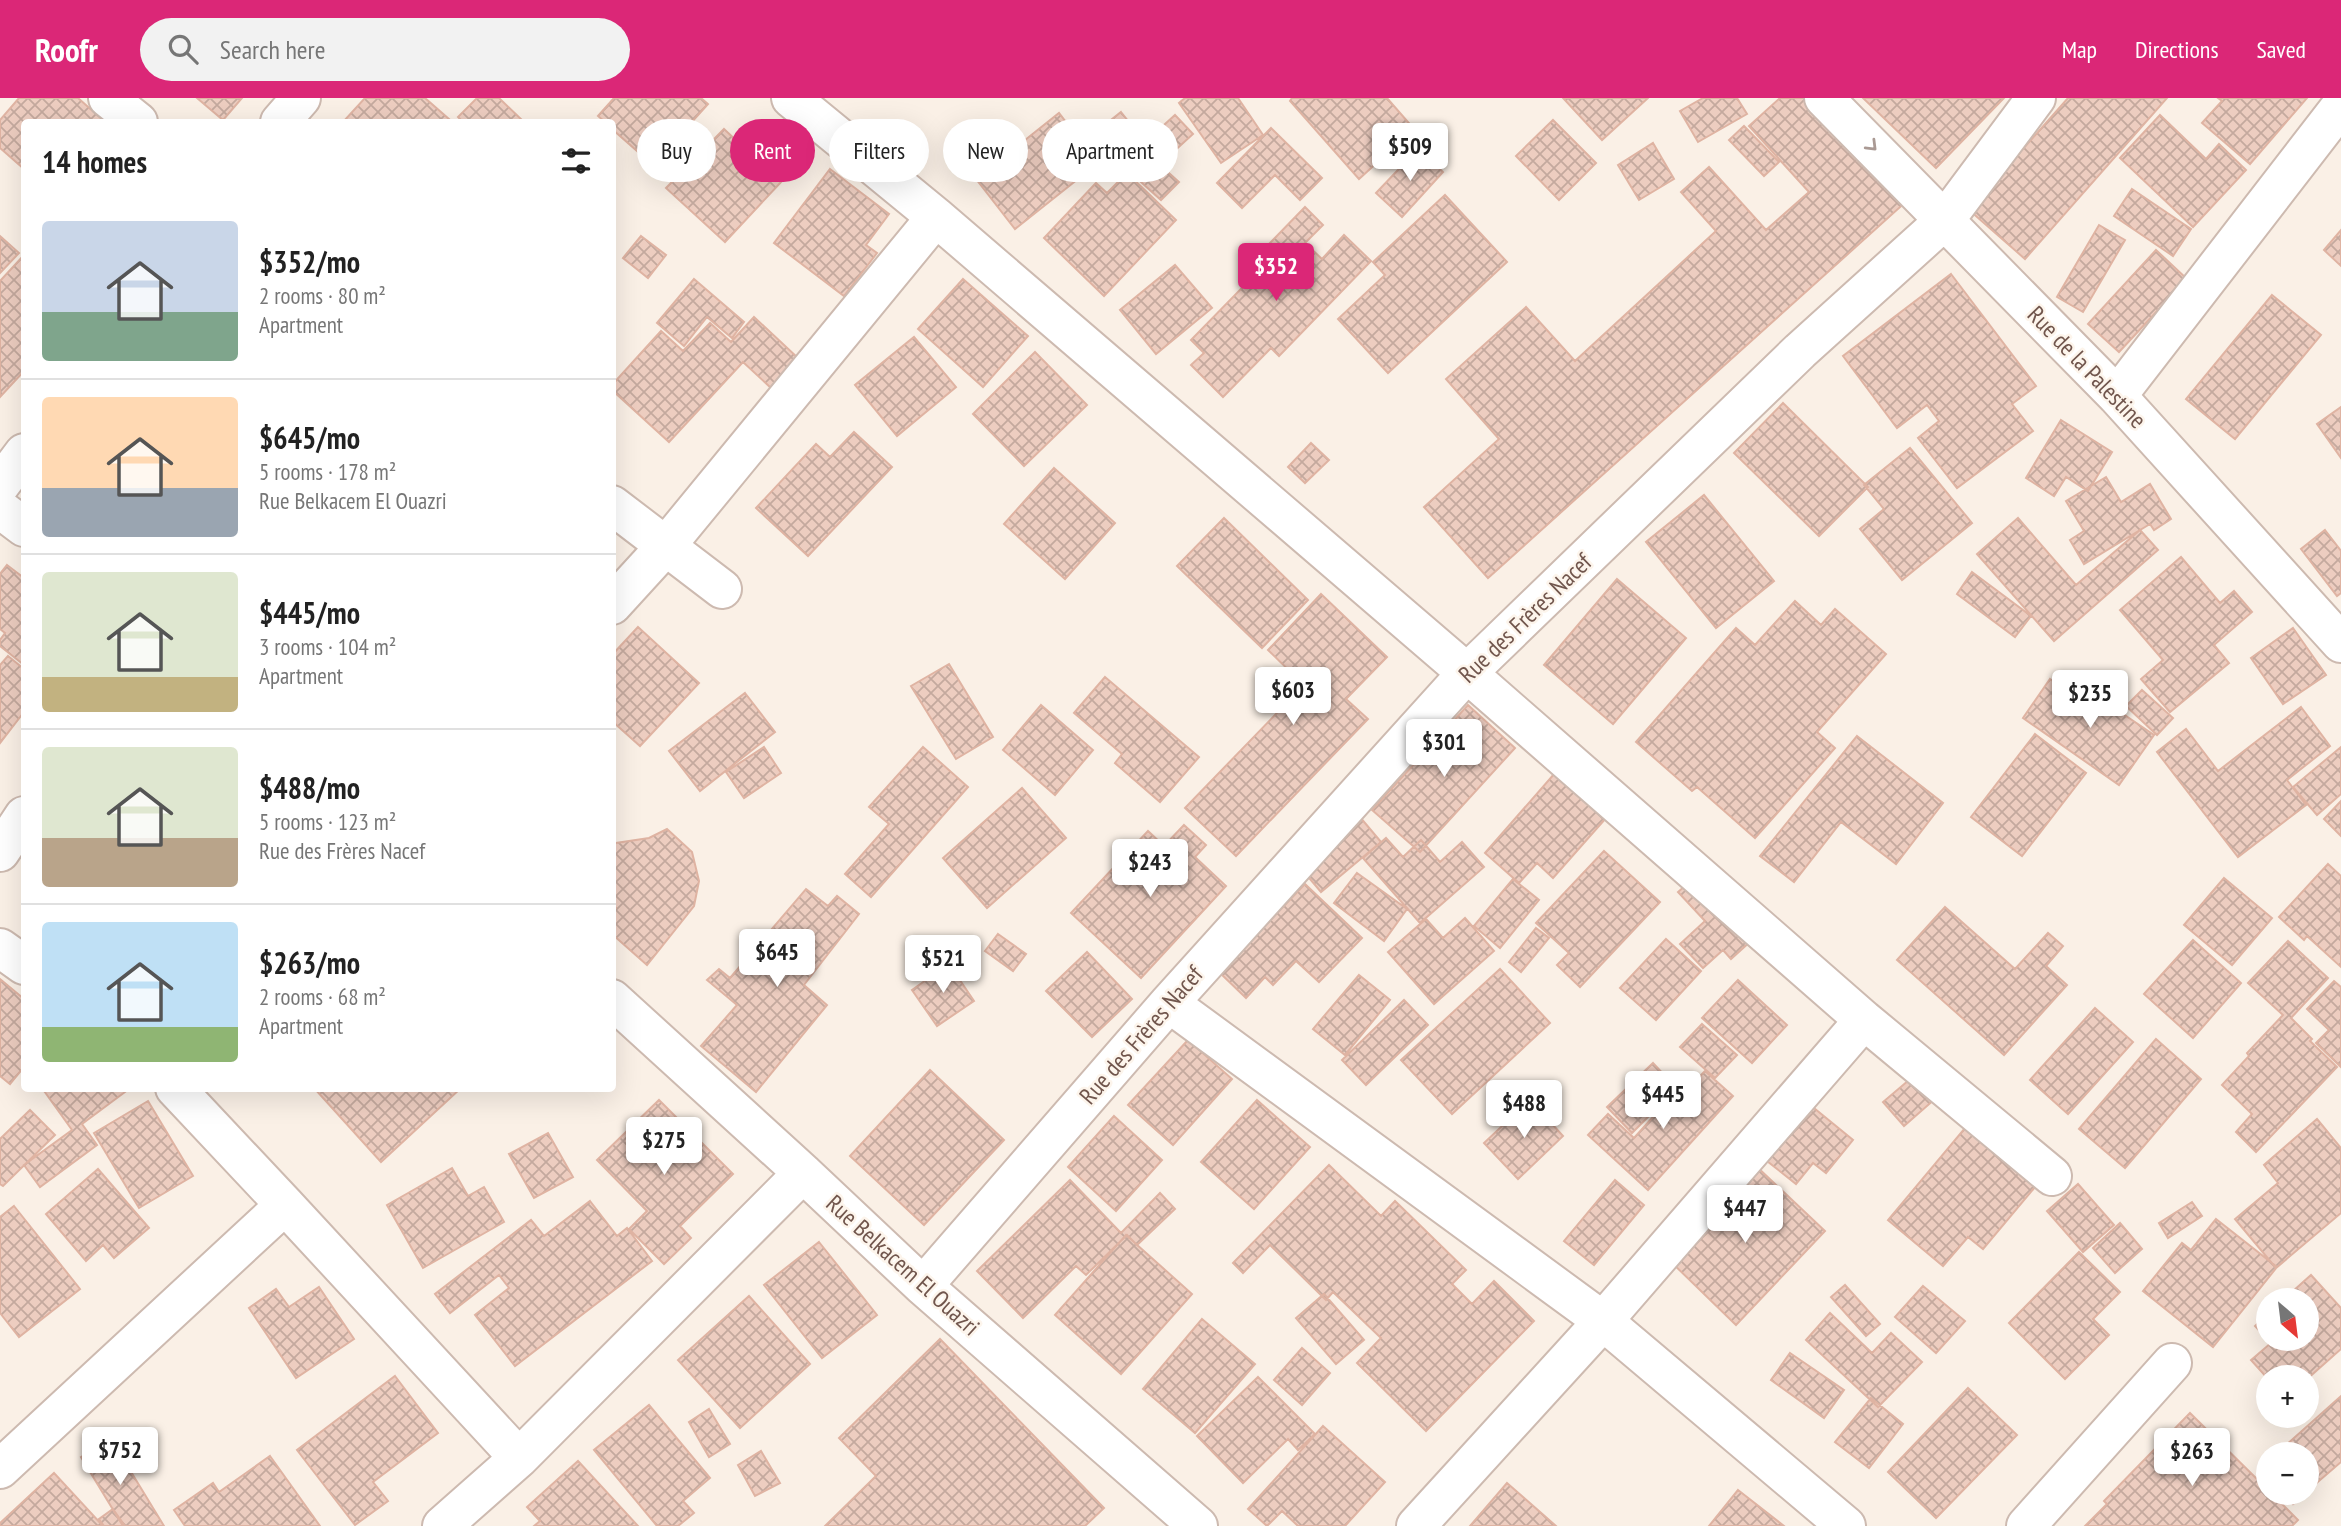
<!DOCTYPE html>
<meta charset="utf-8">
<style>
:root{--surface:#fff;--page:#f2f2f2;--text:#222;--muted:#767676;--line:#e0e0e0;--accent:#db2777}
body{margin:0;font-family:"PT Sans Narrow",sans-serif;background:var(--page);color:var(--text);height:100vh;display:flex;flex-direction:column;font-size:26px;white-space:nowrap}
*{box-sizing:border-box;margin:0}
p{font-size:23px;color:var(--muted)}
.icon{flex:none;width:38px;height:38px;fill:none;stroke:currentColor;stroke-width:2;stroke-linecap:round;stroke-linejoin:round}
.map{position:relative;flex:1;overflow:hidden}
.panel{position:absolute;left:21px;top:21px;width:595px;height:973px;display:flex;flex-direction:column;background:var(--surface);border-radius:7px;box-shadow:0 7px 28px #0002}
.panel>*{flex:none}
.top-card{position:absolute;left:637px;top:21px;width:665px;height:63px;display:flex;gap:14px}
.needle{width:46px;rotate:152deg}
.tools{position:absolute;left:2256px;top:1190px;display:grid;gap:14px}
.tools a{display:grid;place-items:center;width:63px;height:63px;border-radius:50%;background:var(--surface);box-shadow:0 7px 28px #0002;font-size:35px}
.price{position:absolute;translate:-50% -60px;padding:0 16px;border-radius:7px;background:#fff;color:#222;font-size:23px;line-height:46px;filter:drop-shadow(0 2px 4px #0008)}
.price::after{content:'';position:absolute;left:50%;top:42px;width:21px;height:16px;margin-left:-10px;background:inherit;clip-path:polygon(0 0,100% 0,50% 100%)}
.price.current{background:var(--accent);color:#fff}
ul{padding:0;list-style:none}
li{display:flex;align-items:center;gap:21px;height:175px;padding:0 21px}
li+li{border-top:2px solid var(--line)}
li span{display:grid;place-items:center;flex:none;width:196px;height:140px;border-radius:7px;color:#555}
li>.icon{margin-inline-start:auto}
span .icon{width:84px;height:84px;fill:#fffc;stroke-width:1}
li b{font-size:30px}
h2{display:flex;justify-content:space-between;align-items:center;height:84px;padding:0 21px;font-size:30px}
.chip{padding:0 24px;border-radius:32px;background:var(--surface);box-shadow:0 7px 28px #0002;font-size:24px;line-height:63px}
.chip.current{background:var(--accent);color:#fff}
header{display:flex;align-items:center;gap:42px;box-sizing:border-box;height:98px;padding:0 35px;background:var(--accent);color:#fff}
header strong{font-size:33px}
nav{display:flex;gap:38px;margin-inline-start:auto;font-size:24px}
.search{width:490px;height:63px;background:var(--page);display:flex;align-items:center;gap:18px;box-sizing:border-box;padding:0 24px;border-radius:38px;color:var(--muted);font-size:26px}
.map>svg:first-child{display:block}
.building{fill:url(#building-cross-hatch);stroke:#dfb3a2;stroke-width:2}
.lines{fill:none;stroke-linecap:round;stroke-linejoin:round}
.minor-casing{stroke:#cdbab0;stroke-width:42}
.minor{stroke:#fff;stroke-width:38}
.oneway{stroke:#aa9a94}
.labels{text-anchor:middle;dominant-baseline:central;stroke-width:5;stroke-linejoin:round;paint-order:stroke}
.street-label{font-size:24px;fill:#71564d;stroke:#fdf5ec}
</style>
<header>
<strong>Roofr</strong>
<div class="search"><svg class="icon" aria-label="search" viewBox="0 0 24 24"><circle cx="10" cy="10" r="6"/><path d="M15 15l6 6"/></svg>Search here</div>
<nav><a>Map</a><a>Directions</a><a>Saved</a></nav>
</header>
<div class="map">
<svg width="2341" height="1428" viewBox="0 0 2341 1428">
<defs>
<pattern id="building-cross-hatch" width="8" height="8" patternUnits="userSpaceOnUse" patternTransform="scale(1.75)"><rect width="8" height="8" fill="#edcdc0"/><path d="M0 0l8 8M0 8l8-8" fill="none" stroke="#c4a99e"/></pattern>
</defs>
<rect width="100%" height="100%" fill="#faf0e6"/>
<path class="building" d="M19,0H78L104,23L103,24H24V71L0,50V22Z
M197,0H242L223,22Z
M365,0H425L450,22L447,24H343Z
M477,0H499L524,24H463L458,19Z
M614,0H701L708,6L653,67L612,31V24H605L598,18Z
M1185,0H1238L1263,37L1221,65L1179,5Z
M1292,0H1387L1414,31L1359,81L1290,3Z
M1563,0H1648L1602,42Z
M1703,0H1737L1747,16L1698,44L1680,13Z
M1780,0H1818L1909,101L1488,480L1424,409L1499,341L1446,281L1526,209L1575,263L1716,133L1681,94L1709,69L1766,132L1809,94L1749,28Z
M1863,0H2004L1936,70Z
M2068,0H2167L2025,161L1969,112Z
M2218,0H2307L2250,66L2202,25L2222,3Z
M1121,14L1137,34L1015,131L976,81L1059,15L1082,45Z
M1175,17L1193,36L1160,66L1142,47Z
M2160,17L2206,61L2219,46L2246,72L2193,129L2120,60Z
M1553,22L1596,65L1559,102L1516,58Z
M1744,28L1779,64L1764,78L1729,42Z
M1271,30L1322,80L1300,102L1275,77L1242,110L1217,85Z
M724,31L740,46L752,34L775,55L764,66L782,83L725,144L666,90Z
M1653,45L1674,81L1639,102L1618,67Z
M1418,51L1443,74L1402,119L1376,95Z
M1149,57L1179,84L1161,102L1132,76Z
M830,71L889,116L866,147L877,155L844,198L774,145Z
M1127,75L1176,122L1104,198L1044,140L1096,85L1107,95Z
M2132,91L2191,131L2173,158L2114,118Z
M1445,97L1507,164L1388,275L1338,221L1385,177L1373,164Z
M1305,109L1323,127L1305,145L1322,161L1344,137L1371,163L1279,258L1271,250L1223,299L1191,267L1204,255L1191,242L1276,155L1268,147Z
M2099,127L2125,142L2083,214L2057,199Z
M2341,132V168L2324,152Z
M0,138L19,155L0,175Z
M641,138L666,157L648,180L623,160Z
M2156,152L2187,181L2119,254L2088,226Z
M24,157V273L0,299V183Z
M1175,167L1212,210L1156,256L1120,212Z
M1951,176L2036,288L2012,306L2033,333L1957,390L1918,340L1939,323L1927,307L1897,330L1843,258Z
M694,181L744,224L732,240L707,219L684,248L657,225Z
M963,181L1028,238L983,289L918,231Z
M2272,197L2321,237L2235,341L2186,301Z
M754,219L798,260L771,290L743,264L669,344L612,292V287L661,233L683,253L710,225L731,244Z
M914,239L956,289L897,338L855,287Z
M1035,254L1087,307L1024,368L973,316Z
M1783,305L1868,389L1819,438L1734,355Z
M2341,309V360L2317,326Z
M2061,322L2112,354L2088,393L2066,379L2054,398L2026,380Z
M854,334L892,369L808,458L756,410L816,346L830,359Z
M1311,345L1329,362L1305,385L1288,369Z
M1910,350L1972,425L1902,482L1860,431L1884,411L1864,387Z
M1054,370L1115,425L1065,481L1004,426Z
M2106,379L2121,404L2150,386L2171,421L2154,432L2150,426L2084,466L2070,442L2084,433L2066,403Z
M1704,397L1774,483L1716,530L1646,444Z
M1224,420L1308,502L1262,550L1177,468Z
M2018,420L2076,487L2140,432L2158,452L2054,543L1977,456Z
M2325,432L2341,453V495L2337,498L2301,451Z
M2181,459L2220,505L2234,493L2252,514L2214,547L2229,565L2170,614L2141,581L2163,562L2120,512Z
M7,467L24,480V567L0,548V542L5,535L0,531V476Z
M1972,474L2031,518L2015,539L1957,496Z
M1617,481L1686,540L1613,626L1544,567Z
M1321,496L1387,559L1346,601L1368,621L1236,758L1185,710L1304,587L1268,552Z
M1795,503L1821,527L1835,511L1886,556L1817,634L1835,650L1755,740L1697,689L1692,693L1636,644L1736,530L1755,547Z
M638,529L699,585L640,648L612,623V557Z
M2293,530L2326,577L2283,606L2251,560Z
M8,558L24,571V614L0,645V567Z
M949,566L993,639L956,661L911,588Z
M1105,579L1199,659L1160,704L1115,665L1122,656L1074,615Z
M2050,581L2088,607L2095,597L2154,637L2119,687L2023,620Z
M2142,592L2173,620L2157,637L2126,608Z
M745,595L775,634L700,693L669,653Z
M1041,607L1093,652L1055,697L1003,652Z
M1468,607L1515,650L1420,754L1372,712Z
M2301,609L2330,648L2287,682L2306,707L2238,759L2157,654L2186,631L2218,673Z
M2035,636L2086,675L2022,758L1971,719Z
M1857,638L1943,705L1896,766L1841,724L1794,784L1760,758Z
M764,649L781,675L744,700L726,674Z
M923,649L968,689L871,799L845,776L889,726L869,709Z
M2341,649V696L2317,717L2293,689Z
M1555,675L1606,720L1553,780L1537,765L1519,785L1485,755Z
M1022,690L1066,740L987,810L943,760Z
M2341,703V738L2324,721Z
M1354,712L1381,744L1321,794L1294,762Z
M1184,727L1206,747L1195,759L1226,788L1141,880L1071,815L1148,733L1164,748Z
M667,731L692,754L699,783L694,808L647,867L612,836V814L616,810L612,805V750L616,745L649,740Z
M1386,740L1403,759L1421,742L1440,764L1462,744L1484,769L1420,825L1363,760Z
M1604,753L1660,804L1580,889L1557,867L1569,855L1536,825Z
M2328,766L2341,778V869L2307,838L2304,842L2279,819Z
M1357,775L1407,811L1384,843L1334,805Z
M2224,780L2272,820L2232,867L2184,827Z
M1513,781L1539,802L1500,850L1474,828Z
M1693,781L1751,843L1731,861L1723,852L1703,870L1680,846L1705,823L1678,794Z
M1305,786L1362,840L1319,884L1296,863L1273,887L1265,879L1246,900L1220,875Z
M806,791L828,808L837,798L859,816L804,887L827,907L756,994L701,948L737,907L707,882L719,871L730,880Z
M1945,809L2015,871L2048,835L2063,848L2046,868L2067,887L2004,957L1897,862Z
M1465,820L1494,853L1434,906L1388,854L1426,821L1443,840Z
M1536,830L1549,840L1521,874L1509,864Z
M998,836L1026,856L1013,873L985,853Z
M1666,841L1701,873L1656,922L1620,890Z
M2193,842L2241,885L2193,940L2144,896Z
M2288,843L2328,880L2291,920L2312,941L2310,943L2337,969L2256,1054L2236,1034L2252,1016L2222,987L2249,958L2247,955L2283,917L2248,885Z
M1087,854L1132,901L1092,939L1046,893Z
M949,866L974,903L937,928L912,892Z
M1500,871L1550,925L1452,1016L1401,962Z
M1359,877L1390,902L1345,957L1313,931Z
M0,881L24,901V969L10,986L0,978Z
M1738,882L1787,927L1752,965L1702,920Z
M2334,883L2341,889V969L2316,945L2329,932L2307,911Z
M1404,902L1428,927L1366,987L1342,962Z
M2095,910L2133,944L2068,1016L2030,982Z
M1702,926L1737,957L1715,980L1680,949Z
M2156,941L2201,981L2125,1070L2079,1031Z
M1188,942L1232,981L1173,1047L1128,1007Z
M1653,965L1666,979L1642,1002L1653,1014L1632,1035L1607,1009Z
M930,972L1004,1042L924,1127L850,1058Z
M1705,973L1733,998L1648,1092L1588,1037L1608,1016L1634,1040L1681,988L1686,993Z
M1915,977L1935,1001L1904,1028L1883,1004Z
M42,990L129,991L82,1026L97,1047L40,1089L24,1067L72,1032Z
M314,990H461L381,1064Z
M1798,997L1853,1042L1826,1075L1813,1065L1796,1086L1753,1052Z
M659,1002L733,1076L680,1128L691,1140L664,1166L629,1131L647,1113L597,1062Z
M1257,1002L1310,1049L1254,1111L1201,1064Z
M1530,1002L1563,1038L1518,1081L1484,1045Z
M148,1003L193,1078L139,1110L94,1035Z
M1981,1011L2051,1070L1983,1151L1968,1139L1943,1168L1888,1122Z
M30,1012L55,1037L3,1088L0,1086V1041Z
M1114,1018L1162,1062L1116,1113L1068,1069Z
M2317,1021L2341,1050V1115L2276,1170L2235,1121L2278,1085L2264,1067Z
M548,1035L573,1079L534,1100L509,1056Z
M1329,1067L1381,1118L1395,1103L1466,1172L1452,1186L1472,1206L1494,1183L1534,1223L1426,1333L1357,1265L1381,1240L1333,1194L1326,1202L1270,1147L1243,1175L1233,1165Z
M1755,1067L1825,1133L1736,1227L1666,1159Z
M452,1070L468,1098L484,1089L504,1124L423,1170L387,1107Z
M98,1071L149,1130L114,1160L103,1147L86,1163L46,1116Z
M1070,1082L1121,1135L1160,1095L1175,1111L1137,1147L1127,1137L1086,1177L1076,1168L1023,1220L977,1173Z
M1615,1082L1644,1107L1594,1167L1564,1143Z
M2078,1086L2114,1127L2083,1154L2047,1113Z
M590,1103L617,1138L627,1130L652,1163L515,1268L475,1217L509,1190L499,1177L450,1215L435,1196L531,1122L544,1138Z
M2192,1104L2202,1118L2168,1140L2159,1125Z
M14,1108L80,1191L19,1239L0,1215V1119Z
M2216,1121L2277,1169L2213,1249L2143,1193L2182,1145L2191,1152Z
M2120,1125L2142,1151L2115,1175L2093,1150Z
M1126,1137L1192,1196L1121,1276L1055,1217Z
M819,1144L877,1217L822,1260L764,1187Z
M2079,1154L2120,1194L2093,1221L2109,1237L2065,1281L2009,1225Z
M2311,1177L2341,1210V1251L2306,1282V1279H2268V1281L2251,1262L2271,1245L2255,1228L2268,1216V1241H2306V1202H2283Z
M1845,1187L1880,1226L1866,1238L1831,1199Z
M1923,1188L1965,1223L1936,1255L1895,1219Z
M319,1189L354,1241L296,1280L249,1210L276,1191L289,1209Z
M1324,1196L1364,1242L1336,1266L1296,1220Z
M749,1198L810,1266L740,1330L678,1262Z
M1830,1215L1872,1255L1891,1235L1922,1264L1878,1309L1806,1242Z
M1202,1221L1255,1266L1195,1335L1143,1291Z
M940,1241L1104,1410L1085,1428H825L876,1378L839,1340Z
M1302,1250L1330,1275L1302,1307L1274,1282Z
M1790,1255L1844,1292L1824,1320L1771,1282Z
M395,1278L438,1335L373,1384L388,1403L355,1427L297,1352Z
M1258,1279L1315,1336L1298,1352L1288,1341L1243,1385L1197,1338Z
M1968,1290L2017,1337L1936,1420L1888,1374Z
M2341,1298V1364L2306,1394V1356H2276Z
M1871,1300L1903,1326L1869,1370L1835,1344Z
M649,1307L710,1380L683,1403L694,1415L678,1428H657L594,1352Z
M709,1311L730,1346L709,1359L689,1324Z
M2190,1315L2268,1392V1395H2271L2298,1422L2292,1428H2085L2107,1406L2104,1403Z
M1323,1328L1385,1384L1345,1428H1298L1282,1413L1267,1428L1248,1411Z
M111,1341L164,1428H123L81,1359Z
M761,1353L780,1385L755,1398L738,1367Z
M270,1358L320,1428H185L174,1412L213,1385L219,1394Z
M578,1363L638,1428H534L540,1423L527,1409Z
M54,1375L103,1428H0V1425Z
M1507,1385L1556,1428H1470Z
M1738,1392L1784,1428H1709Z
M2283,1395H2306L2293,1406Z
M113,1411L125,1428H104L99,1421Z"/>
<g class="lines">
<g class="minor-casing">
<path id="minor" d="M108,0L138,24
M791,0L936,119L1467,575L1864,922L2052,1078
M1824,0L2117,298L2341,545
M280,24L301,0
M2117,298L2341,8
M0,387L24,355
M612,407L722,491
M0,411L24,429
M612,507L665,449L936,119
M0,754L24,718
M0,850L24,867
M612,901L803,1075L923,1188L1198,1428
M1169,905L1603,1223L1846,1428
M175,990L285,1107L519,1360L803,1075
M923,1188L1169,905L1467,575L1800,253L1945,122L2036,0
M0,1371L285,1107
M442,1428L519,1360
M1416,1428L1603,1223L1864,922
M2026,1428L2172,1265"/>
</g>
<use href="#minor" class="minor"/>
</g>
<defs><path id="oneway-chevron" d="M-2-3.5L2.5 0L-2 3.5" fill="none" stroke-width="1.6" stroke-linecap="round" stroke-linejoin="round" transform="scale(1.75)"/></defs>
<use class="oneway" href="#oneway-chevron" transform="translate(1872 48) rotate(45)"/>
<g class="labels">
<g class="street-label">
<text transform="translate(2087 269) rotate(46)">Rue de la Palestine</text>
<text transform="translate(1525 520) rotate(-44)">Rue des Frères Nacef</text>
<text transform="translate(1141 937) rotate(-49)">Rue des Frères Nacef</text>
<text transform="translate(903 1167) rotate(42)">Rue Belkacem El Ouazri</text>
</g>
</g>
</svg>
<div class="tools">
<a><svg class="needle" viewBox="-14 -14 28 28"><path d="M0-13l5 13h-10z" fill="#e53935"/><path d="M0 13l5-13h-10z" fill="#767676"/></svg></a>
<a>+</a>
<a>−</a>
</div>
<b class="price" style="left:1410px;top:85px">$509</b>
<b class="price current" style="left:1276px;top:205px">$352</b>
<b class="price" style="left:1293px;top:629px">$603</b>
<b class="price" style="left:2090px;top:632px">$235</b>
<b class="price" style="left:1444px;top:681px">$301</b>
<b class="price" style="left:1150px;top:801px">$243</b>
<b class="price" style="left:777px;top:891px">$645</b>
<b class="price" style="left:943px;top:897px">$521</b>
<b class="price" style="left:1663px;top:1033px">$445</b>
<b class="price" style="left:1524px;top:1042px">$488</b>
<b class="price" style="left:664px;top:1079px">$275</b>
<b class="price" style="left:1745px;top:1147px">$447</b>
<b class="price" style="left:120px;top:1389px">$752</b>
<b class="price" style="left:2192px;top:1390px">$263</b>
<div class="top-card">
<a class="chip">Buy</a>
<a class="chip current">Rent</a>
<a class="chip">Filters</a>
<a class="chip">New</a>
<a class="chip">Apartment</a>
</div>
<section class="panel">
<h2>14 homes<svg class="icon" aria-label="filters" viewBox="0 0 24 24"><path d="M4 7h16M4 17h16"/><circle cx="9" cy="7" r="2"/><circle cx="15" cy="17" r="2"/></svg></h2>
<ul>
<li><span style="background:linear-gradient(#c9d6e8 65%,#7fa58c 0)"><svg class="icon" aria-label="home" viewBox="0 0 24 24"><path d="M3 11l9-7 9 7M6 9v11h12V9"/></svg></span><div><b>$352/mo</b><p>2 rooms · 80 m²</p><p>Apartment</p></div></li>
<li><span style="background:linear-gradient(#ffd9b3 65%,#9aa5b1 0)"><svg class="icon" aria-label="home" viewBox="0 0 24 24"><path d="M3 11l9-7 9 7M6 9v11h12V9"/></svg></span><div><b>$645/mo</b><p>5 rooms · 178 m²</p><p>Rue Belkacem El Ouazri</p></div></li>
<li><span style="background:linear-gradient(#dfe7d0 75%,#c2b280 0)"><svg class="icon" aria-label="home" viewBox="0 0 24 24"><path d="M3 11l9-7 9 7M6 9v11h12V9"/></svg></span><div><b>$445/mo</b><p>3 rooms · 104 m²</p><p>Apartment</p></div></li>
<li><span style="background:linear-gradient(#dfe7d0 65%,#b9a48a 0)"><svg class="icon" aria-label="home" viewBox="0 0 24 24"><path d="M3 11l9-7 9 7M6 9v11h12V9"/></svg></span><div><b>$488/mo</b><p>5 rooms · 123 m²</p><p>Rue des Frères Nacef</p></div></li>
<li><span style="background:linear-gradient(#bfe0f5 75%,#8fb573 0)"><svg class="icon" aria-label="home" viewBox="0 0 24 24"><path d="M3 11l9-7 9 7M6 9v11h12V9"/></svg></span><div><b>$263/mo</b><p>2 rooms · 68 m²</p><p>Apartment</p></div></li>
</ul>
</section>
</div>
